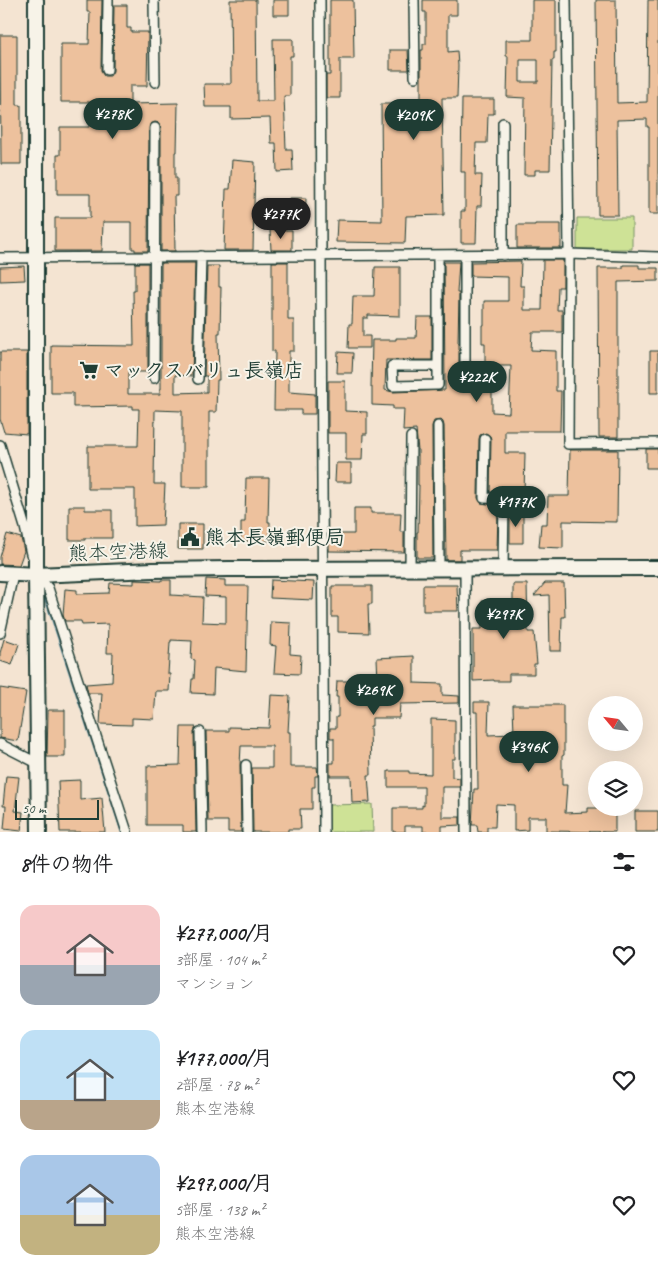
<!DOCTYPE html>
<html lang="ja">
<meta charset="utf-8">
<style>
:root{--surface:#fff;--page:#f6f6f6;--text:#202124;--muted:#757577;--accent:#1f3d34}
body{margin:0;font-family:Caveat,"Klee One",sans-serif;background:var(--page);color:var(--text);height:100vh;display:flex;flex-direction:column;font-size:19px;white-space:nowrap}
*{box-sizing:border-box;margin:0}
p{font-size:16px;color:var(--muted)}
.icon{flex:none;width:28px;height:28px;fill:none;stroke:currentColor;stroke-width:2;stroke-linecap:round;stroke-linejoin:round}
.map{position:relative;height:832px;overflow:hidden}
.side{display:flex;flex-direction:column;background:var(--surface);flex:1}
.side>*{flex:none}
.needle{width:32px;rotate:299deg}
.tools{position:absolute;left:588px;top:696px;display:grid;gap:10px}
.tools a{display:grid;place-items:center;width:55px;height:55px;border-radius:50%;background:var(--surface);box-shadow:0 5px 20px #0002;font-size:25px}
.scale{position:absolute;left:15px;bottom:12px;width:84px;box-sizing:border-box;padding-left:5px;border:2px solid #1f3d34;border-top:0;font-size:14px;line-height:18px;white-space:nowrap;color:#1f3d34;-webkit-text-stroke:4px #f7f3e8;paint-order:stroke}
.price{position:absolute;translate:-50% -42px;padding:0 11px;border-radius:18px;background:var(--accent);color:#fff;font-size:16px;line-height:32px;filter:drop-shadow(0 1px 2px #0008)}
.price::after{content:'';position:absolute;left:50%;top:30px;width:15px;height:11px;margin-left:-8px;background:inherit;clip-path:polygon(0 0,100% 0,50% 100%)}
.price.active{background:#222;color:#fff}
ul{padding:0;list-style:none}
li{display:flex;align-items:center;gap:15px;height:125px;padding:0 20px}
li span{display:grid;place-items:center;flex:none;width:140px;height:100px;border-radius:15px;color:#555}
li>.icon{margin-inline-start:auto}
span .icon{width:60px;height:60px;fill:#fffc;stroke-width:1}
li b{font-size:21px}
h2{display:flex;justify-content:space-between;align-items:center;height:60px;padding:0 20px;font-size:21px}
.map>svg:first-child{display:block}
.green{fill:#cee296;stroke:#769065}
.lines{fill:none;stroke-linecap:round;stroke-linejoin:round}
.stream{stroke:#6193a4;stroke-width:3}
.building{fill:#edc19d;stroke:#1f3d34;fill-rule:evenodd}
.street-casing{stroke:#1f3d34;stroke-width:12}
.secondary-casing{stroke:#1f3d34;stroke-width:18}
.street{stroke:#f7f3e8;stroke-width:9}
.secondary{stroke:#f7f3e8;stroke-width:14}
.labels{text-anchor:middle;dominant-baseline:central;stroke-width:4;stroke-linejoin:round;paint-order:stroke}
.poi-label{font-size:20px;font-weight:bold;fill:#1f3d34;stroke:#f7f3e8;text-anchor:start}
.street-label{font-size:20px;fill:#1f3d34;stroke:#f7f3e8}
</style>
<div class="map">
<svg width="658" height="832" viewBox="0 0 658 832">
<rect width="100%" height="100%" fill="#f4e4d2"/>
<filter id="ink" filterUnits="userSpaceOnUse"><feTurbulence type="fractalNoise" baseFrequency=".02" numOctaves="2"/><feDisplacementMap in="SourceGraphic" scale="10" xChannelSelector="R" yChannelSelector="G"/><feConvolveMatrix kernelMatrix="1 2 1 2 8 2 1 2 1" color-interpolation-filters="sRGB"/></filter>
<g filter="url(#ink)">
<path class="green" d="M577,218H632V249H577Z
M372,804L373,832H328V805Z"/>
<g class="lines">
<path class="stream" d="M42,587L122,832"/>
</g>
<path class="building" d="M87,0H102L101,70L102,73L104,76H110L113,71L114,5H127V28H131V32H148L147,86H130V104L178,103L177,152H175V178H177V196H174L175,251H161V128L159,123L155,122L150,124L149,128L148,251H135V249H132V222H103L102,251H55V218H90V194H57V155H60V127H89L90,102H61V44H89L90,12H87Z
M230,0H256L257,101H274L273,39H293V56H290V96H284L286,149H292L293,171L277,172L276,143H271L270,118L231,119V107H205L204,84H231Z
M273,0H289V15H273Z
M330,0H353L354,59H340V98H326V75H330Z
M423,0H457V15H448V52L457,51L458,66L457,98H442L444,215L406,216L405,243L336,242L337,220L382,221L381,104H421V50H423V44H426V12H423Z
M532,0H556V52H554V60H552L550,170H535V175H524L525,98L507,97L508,56H506V40H532ZM520,60H538V82H520Z
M596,0H616L617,103L647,102L648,0H658V214H649V127H647V119L617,120L618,215H598Z
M0,35H17V105H21V164H1Z
M390,50H408L409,70H390Z
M462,99H494V114H488L487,143H476L475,175H482L481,206H477L476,243H461V211H465V172H461Z
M232,160L255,162L253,250H224L226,189H230Z
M290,198H306L305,223L289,222Z
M535,224H561V248H517V225H535Z
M270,230H292V250H271Z
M543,260H563V287H558L557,310H562V332H532L531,350L556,351V391H561L560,431H505V453H525L524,494H508L504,493L490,492L491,439L490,436L486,433L480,435L479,439L478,498L481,503L495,505V512H498L497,550H460V560H446L444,426L443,422L441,420L434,421L432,426L433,558H417V532H418L419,485H418V451L416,430L403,431L404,409H393V406L372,405V387H371L372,340H396V338H416L417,317H432V360H386L385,390L393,392L445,390L444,262H459L457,293H459L458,343H459V389L465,390L469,389H492V412L509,413L511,366H485V343H482V325H484V301H508V277L471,276V262L521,261L520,286H524V310H542Z
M272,262H288V320H294V351H289V392L315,394V414H301V410H274L275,351H272Z
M135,263H148V372H128V394H160V389H161V263H195L192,376L175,375V393L207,392V376H204L207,266H219V287H221L220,333H218L219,380H217L216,412H209V487H182V411L155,410L154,484H165L163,525L135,526V489H88V446H138L139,409H133V406L73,407V393H51V345L134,346L133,291H135Z
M623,265H639V268H658V281L618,282V437H599L598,268H623Z
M24,266L25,280L0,281V267Z
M375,267H400V316L368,315V318H363V336H370V348H348L349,324H352L353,296H374Z
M650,351H658V393H650Z
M0,352H27V434L4,432L0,419Z
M338,352L353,353L352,373H337Z
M328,381H345V411L367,412V434H363L362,460H346V433H328Z
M646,449H658V468H646Z
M570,450H618L617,522L563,521V548L539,547L541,524H547L548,496H569Z
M336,463H351V482H335Z
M246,478H269L268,522H270V541H241V522H245Z
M69,506H85V510H112V538H85V540H69Z
M354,508H371V513H401L400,532H404V552L329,551V534H354Z
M510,512L523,513V543H510Z
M178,524H203V549H178Z
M7,534L21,538L24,551L19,565L0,564V557Z
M206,579L225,580V586H248L246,671L214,668L213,694L191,693L192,679H194L195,660L191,659L192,641L171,640V642H170L168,674H170L169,691H156L154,719L132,718V725L100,724L102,693H88L86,684L112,682L113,653H107L108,624L82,625L81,621H65L63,615L65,589L77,590V594L109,593L110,583L134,584V580L161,581V580H171V595L203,597L202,622L226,623V597L205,596Z
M271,580L314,582L313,600L270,598Z
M545,583H564L565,617H562L561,651H550L549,595L534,596Z
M513,584H527L528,632H534L537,664H534V674H509V681H494V680L473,681V629H482V601L513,602Z
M423,585H457L458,611H423Z
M332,586H372V604H368L369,633L338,632V617H332Z
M271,622L291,623L290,654L301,655L300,674L274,673L276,646L270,645Z
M4,639L19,644L12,665L0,661V653Z
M414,656V683L442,684V695L459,696V703L400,704L399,718H372V726H370L371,775H368L370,802L352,803L351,776H330V763H334V738H330V728H336V717H338V697H336L337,681H378L377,658Z
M0,688L26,692L18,741L0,738Z
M271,695L290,696L288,732H290V767H317L318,776H315V787H312V809H300L301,829H288V832H253L252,768H272V746H241L240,765L241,832H228V821H208L206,731H229V727L269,728Z
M474,702H489L488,735L514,734L513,705H563V725H564V755L562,756V785H567L565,813L588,812V808H615V832L546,831V817H528V830L514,831V805L496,804L495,827H487V832H478L477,825H472L474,789H478L477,712H474Z
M48,710H65V757H47Z
M431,719L455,720V759H452V777L460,778V787H442V817H460V825L442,826V832H423V826H405V832H393V808H422V805L424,806V787H388V771H409V773L431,774Z
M181,727H196L194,732L196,832H183V825H147V766L180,765Z
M6,776L19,777L15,811L23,812L21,831L4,829L6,806H3Z
M80,780V800L102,798L105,832H60L58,781Z
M635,811H658V832H635Z"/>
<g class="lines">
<g class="street-casing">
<path id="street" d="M154,0L155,82
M320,0C320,277 323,555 324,832
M414,0L415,77
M566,0L569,254L568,444L658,443
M107,70L108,0
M503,255V123
M0,258L569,254L658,257
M438,366H392L393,386L438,385V255
M154,378L155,128
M198,379L201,256
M465,384V255
M438,426L439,569
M485,439L484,498L504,499L503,569
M0,445L25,527L31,554
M410,569L411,437
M465,569L466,832
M36,574L48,588L127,832
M0,633L13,575
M200,732L202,832
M0,744L39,764
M246,765L247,832"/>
</g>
<g class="secondary-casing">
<path id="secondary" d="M36,0V575L39,832
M0,573L36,575L153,570L229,569L658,568"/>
</g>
<use href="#street" class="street"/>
<use href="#secondary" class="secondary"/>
</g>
</g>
<defs>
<g id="supermarket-bare" transform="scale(1.5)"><path d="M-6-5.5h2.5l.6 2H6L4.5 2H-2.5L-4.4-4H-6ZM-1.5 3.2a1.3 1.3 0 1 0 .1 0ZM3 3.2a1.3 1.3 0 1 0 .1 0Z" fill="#1f3d34" stroke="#f7f3e8" stroke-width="2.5" paint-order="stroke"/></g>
<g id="civic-bare" transform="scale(1.5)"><path d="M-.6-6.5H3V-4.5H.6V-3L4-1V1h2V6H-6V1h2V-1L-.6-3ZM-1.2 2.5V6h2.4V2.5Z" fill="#1f3d34" stroke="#f7f3e8" stroke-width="2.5" paint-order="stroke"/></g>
</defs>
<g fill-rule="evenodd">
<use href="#supermarket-bare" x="89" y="370"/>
<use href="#civic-bare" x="190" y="537"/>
</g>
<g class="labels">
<g class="poi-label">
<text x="104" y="370">マックスバリュ長嶺店</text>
<text x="205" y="537">熊本長嶺郵便局</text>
</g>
<g class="street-label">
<text transform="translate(118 552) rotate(-2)">熊本空港線</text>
</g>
</g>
</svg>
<div class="tools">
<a><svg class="needle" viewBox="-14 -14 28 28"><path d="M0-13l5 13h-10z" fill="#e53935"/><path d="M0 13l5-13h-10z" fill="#757577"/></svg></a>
<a><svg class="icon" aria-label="layers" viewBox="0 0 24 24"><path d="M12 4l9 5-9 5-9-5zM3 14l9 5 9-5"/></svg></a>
</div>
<div class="scale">50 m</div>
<b class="price" style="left:113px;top:140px">¥278K</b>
<b class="price" style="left:414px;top:141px">¥209K</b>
<b class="price active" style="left:281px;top:240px">¥277K</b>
<b class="price" style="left:477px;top:403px">¥222K</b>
<b class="price" style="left:516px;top:528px">¥177K</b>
<b class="price" style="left:504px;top:640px">¥297K</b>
<b class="price" style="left:374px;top:716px">¥269K</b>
<b class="price" style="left:529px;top:773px">¥346K</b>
</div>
<section class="side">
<h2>8件の物件<svg class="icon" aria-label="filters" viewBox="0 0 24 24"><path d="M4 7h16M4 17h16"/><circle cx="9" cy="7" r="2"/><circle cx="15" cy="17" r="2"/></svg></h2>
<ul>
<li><span style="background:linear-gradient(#f6c9c9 60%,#9aa5b1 0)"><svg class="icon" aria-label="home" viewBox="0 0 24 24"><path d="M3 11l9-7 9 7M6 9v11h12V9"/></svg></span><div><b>¥277,000/月</b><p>3部屋 · 104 m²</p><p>マンション</p></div><svg class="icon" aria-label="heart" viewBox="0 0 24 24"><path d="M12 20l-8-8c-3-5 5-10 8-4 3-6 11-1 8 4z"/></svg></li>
<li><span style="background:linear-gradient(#bfe0f5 70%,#b9a48a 0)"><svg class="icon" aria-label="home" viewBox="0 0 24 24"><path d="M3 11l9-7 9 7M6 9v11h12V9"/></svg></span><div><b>¥177,000/月</b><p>2部屋 · 78 m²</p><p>熊本空港線</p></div><svg class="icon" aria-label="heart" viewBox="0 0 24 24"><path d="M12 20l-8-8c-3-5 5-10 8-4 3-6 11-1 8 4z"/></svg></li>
<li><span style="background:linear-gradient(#a9c7e8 60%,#c2b280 0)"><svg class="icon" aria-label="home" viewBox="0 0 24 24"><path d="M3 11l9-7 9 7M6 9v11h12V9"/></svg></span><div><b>¥297,000/月</b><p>5部屋 · 138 m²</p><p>熊本空港線</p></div><svg class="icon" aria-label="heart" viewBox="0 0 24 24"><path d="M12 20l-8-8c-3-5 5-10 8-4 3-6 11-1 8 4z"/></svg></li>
</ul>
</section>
